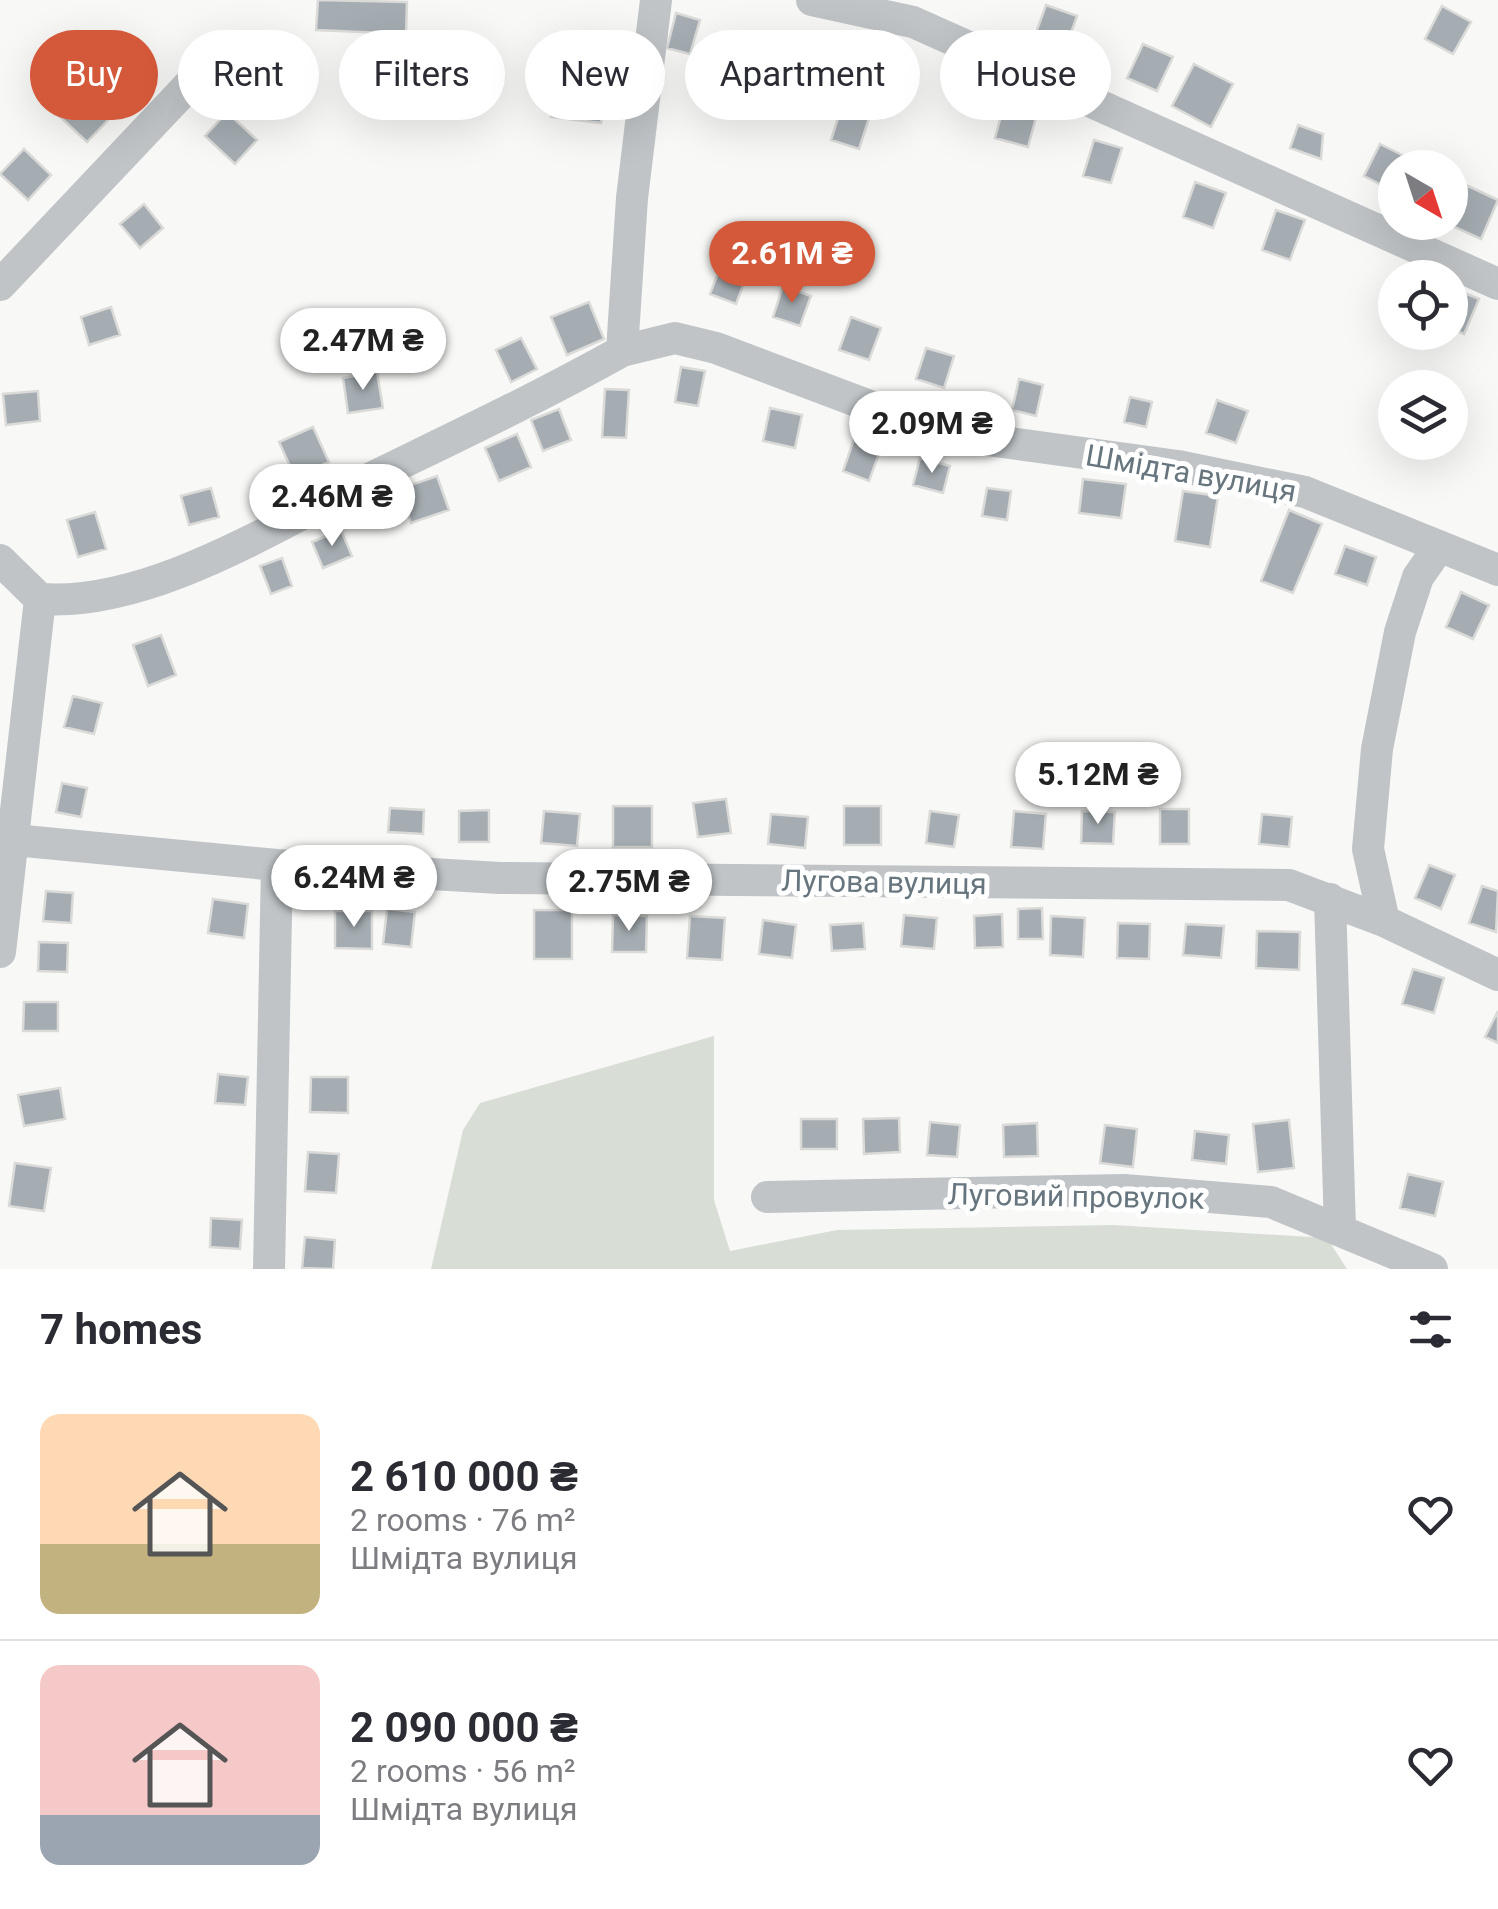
<!DOCTYPE html>
<meta charset="utf-8">
<style>
:root{--surface:#fff;--page:#f7f7f7;--text:#2b2b33;--muted:#7c7c81;--line:#e1e1e2;--accent:#d4583a}
body{margin:0;font-family:Roboto,sans-serif;background:var(--page);color:var(--text);height:100vh;display:flex;flex-direction:column;font-size:38px;white-space:nowrap}
*{box-sizing:border-box;margin:0}
p{font-size:32px;color:var(--muted)}
.icon{flex:none;width:55px;height:55px;fill:none;stroke:currentColor;stroke-width:2;stroke-linecap:round;stroke-linejoin:round}
.map{position:relative;height:1269px;overflow:hidden}
.details{display:flex;flex-direction:column;background:var(--surface);flex:1}
.details>*{flex:none}
.top-card{position:absolute;left:30px;top:30px;width:1440px;height:90px;display:flex;gap:20px}
.needle{width:65px;rotate:141deg}
.fabs{position:absolute;left:1378px;top:150px;display:grid;gap:20px}
.fabs a{display:grid;place-items:center;width:90px;height:90px;border-radius:50%;background:var(--surface);box-shadow:0 10px 40px #0002;font-size:50px}
.price{position:absolute;translate:-50% -85px;padding:0 22px;border-radius:35px;background:#fff;color:#222;font-size:32px;line-height:65px;filter:drop-shadow(0 2px 5px #0008)}
.price::after{content:'';position:absolute;left:50%;top:60px;width:30px;height:22px;margin-left:-15px;background:inherit;clip-path:polygon(0 0,100% 0,50% 100%)}
.price.selected{background:var(--accent);color:#fff}
ul{padding:0;list-style:none}
li{display:flex;align-items:center;gap:30px;height:250px;padding:0 40px}
li+li{border-top:2px solid var(--line)}
li span{display:grid;place-items:center;flex:none;width:280px;height:200px;border-radius:20px;color:#555}
li>.icon{margin-inline-start:auto}
span .icon{width:120px;height:120px;fill:#fffc;stroke-width:1}
li b{font-size:42px}
h2{display:flex;justify-content:space-between;align-items:center;height:120px;padding:0 40px;font-size:42px}
.chip{padding:0 35px;border-radius:45px;background:var(--surface);box-shadow:0 10px 40px #0002;font-size:35px;line-height:90px}
.chip.selected{background:var(--accent);color:#fff}
.map>svg:first-child{display:block}
.green{fill:#d8ddd6}
.building{fill:#a5adb2;stroke:#dadad8;stroke-width:2.5}
.lines{fill:none;stroke-linecap:round;stroke-linejoin:round}
.minor{stroke:#c0c4c7;stroke-width:32}
.labels{text-anchor:middle;dominant-baseline:central;stroke-width:10;stroke-linejoin:round;paint-order:stroke}
.street-label{font-size:30px;fill:#66757e;stroke:#fff}
</style>
<div class="map">
<svg width="1498" height="1269" viewBox="0 0 1498 1269">
<rect width="100%" height="100%" fill="#f8f8f6"/>
<path class="green" d="M714,1036V1200L730,1251L837,1230L1114,1225L1327,1238L1347,1269H431L463,1130L480,1103Z"/>
<path class="building" d="M318,0L407,2L406,34L316,30Z
M1046,5L1077,16L1067,44L1036,33Z
M1442,6L1471,22L1453,54L1425,39Z
M676,13L700,20L690,54L667,48Z
M820,33L842,42L830,73L808,65Z
M1143,44L1173,57L1157,91L1127,78Z
M559,58L608,63L601,123L551,117Z
M1194,64L1233,84L1211,127L1172,106Z
M81,89L111,117L87,142L57,114Z
M1005,101L1038,110L1028,147L995,138Z
M842,106L870,115L859,149L831,140Z
M227,112L257,140L235,164L205,136Z
M1298,125L1323,134L1321,159L1290,148Z
M1094,140L1122,148L1111,183L1083,176Z
M1380,144L1412,160L1409,168H1395V192L1364,176Z
M24,149L51,175L28,200L0,174Z
M1195,182L1226,193L1213,228L1183,217Z
M1468,186L1498,200L1481,239L1450,225Z
M144,204L163,228L140,248L120,224Z
M1276,210L1305,220L1290,260L1262,250Z
M721,265L747,275L736,304L710,294Z
M783,286L811,296L800,326L773,317Z
M1450,287L1479,299L1464,334L1450,328Z
M589,302L604,339L567,355L551,317Z
M111,307L120,335L89,345L81,317Z
M851,317L881,328L869,360L839,350Z
M521,338L537,369L511,382L496,350Z
M926,348L954,356L944,388L916,379Z
M681,367L705,371L698,406L675,402Z
M377,372L383,408L348,413L343,378Z
M1019,379L1043,385L1036,416L1012,410Z
M605,389L629,390L626,438L602,437Z
M38,391L40,421L6,425L3,394Z
M1130,397L1152,402L1146,427L1124,422Z
M1217,400L1248,411L1236,443L1206,433Z
M770,408L802,415L795,448L763,441Z
M559,409L571,440L543,451L531,420Z
M313,427L329,462L295,477L279,442Z
M517,434L531,467L499,481L485,448Z
M854,439L881,448L869,481L843,471Z
M920,458L950,466L943,493L913,485Z
M437,476L449,510L411,523L399,489Z
M1083,479L1126,484L1121,518L1079,513Z
M211,488L219,517L189,525L181,496Z
M987,488L1011,491L1007,520L982,516Z
M1183,491L1218,496L1210,547L1175,541Z
M1289,510L1322,524L1293,593L1261,581Z
M95,512L106,549L78,557L67,520Z
M341,530L352,556L323,568L312,542Z
M1345,546L1376,557L1367,585L1335,574Z
M282,558L292,586L271,594L260,566Z
M1461,592L1489,605L1473,639L1446,627Z
M161,635L176,675L148,686L133,645Z
M73,696L102,703L94,734L64,727Z
M62,783L87,788L81,817L56,812Z
M726,799L731,833L698,837L693,803Z
M613,806H652V847H613Z
M844,806H881V845H844Z
M390,808L424,810L423,834L388,832Z
M1160,809H1189V844H1160Z
M489,810V842H459V811Z
M544,811L580,814L577,846L541,843Z
M930,811L959,815L954,847L926,843Z
M1014,811L1046,814L1043,849L1011,847Z
M1082,811L1115,812L1113,844L1081,843Z
M771,814L808,817L805,848L768,844Z
M1262,814L1292,817L1289,847L1259,844Z
M1429,865L1455,875L1441,909L1415,898Z
M1482,886L1498,891L1496,932L1469,923Z
M46,891L73,893L71,923L43,921Z
M213,899L248,904L244,938L208,933Z
M1042,908L1043,939H1018V909Z
M387,909L415,912L411,947L383,944Z
M534,910H572V959H534Z
M335,911H372V949L335,948Z
M1002,914L1003,947L975,948L974,916Z
M613,915L647,916L646,952H612Z
M904,915L937,918L934,949L901,946Z
M690,916L725,918L722,960L687,958Z
M1051,916L1085,918L1083,957L1050,955Z
M763,920L796,925L792,958L759,954Z
M863,923L865,949L832,951L830,925Z
M1118,923L1150,924L1149,959L1117,958Z
M1186,924L1224,926L1221,958L1183,955Z
M1257,931L1300,932L1299,970L1256,968Z
M39,942L68,943L67,972L38,971Z
M1413,969L1444,978L1434,1013L1402,1004Z
M24,1002H58V1031H23Z
M1498,1011V1043L1485,1037Z
M218,1074L248,1077L245,1105L215,1103Z
M311,1077H348V1113L310,1112Z
M60,1088L65,1119L24,1126L18,1095Z
M899,1118L900,1152L864,1154L863,1119Z
M801,1119H837V1149H801Z
M1289,1120L1294,1168L1258,1172L1253,1124Z
M930,1122L960,1125L957,1157L927,1155Z
M1037,1123L1038,1156L1004,1157L1003,1125Z
M1105,1125L1137,1129L1133,1167L1100,1163Z
M1195,1131L1229,1135L1226,1164L1192,1160Z
M308,1152L339,1154L336,1193L305,1191Z
M15,1163L51,1168L44,1211L9,1206Z
M1408,1174L1443,1182L1435,1216L1400,1208Z
M211,1218L242,1220L240,1249L210,1247Z
M305,1237L335,1240L333,1269L302,1268Z"/>
<g class="lines">
<path class="minor" d="M812,0L913,22L1498,284
M0,285L207,66
M622,351L632,198L656,0
M0,560L40,599
M40,599C149,607 275,526 371,478C455,437 540,397 622,351L675,338L716,348L944,434L1178,466L1305,492L1498,570
M14,840L277,865L500,878L1289,885L1384,921L1498,975
M1330,899L1340,1229
M1384,921L1368,849L1377,749L1400,632L1418,577L1439,547
M0,952L40,599
M767,1197L1124,1190L1271,1202L1432,1269
M269,1269L277,865"/>
</g>
<g class="labels">
<g class="street-label">
<text transform="translate(1191 473) rotate(10)">Шмідта вулиця</text>
<text transform="translate(884 882) rotate(1)">Лугова вулиця</text>
<text transform="translate(1076 1196) rotate(1)">Луговий провулок</text>
</g>
</g>
</svg>
<div class="fabs">
<a><svg class="needle" viewBox="-14 -14 28 28"><path d="M0-13l5 13h-10z" fill="#e53935"/><path d="M0 13l5-13h-10z" fill="#7c7c81"/></svg></a>
<a><svg class="icon" aria-label="locate" viewBox="0 0 24 24"><circle cx="12" cy="12" r="6"/><path d="M12 2v4M12 18v4M2 12h4M18 12h4"/></svg></a>
<a><svg class="icon" aria-label="layers" viewBox="0 0 24 24"><path d="M12 4l9 5-9 5-9-5zM3 14l9 5 9-5"/></svg></a>
</div>
<b class="price selected" style="left:792px;top:306px">2.61M ₴</b>
<b class="price" style="left:363px;top:393px">2.47M ₴</b>
<b class="price" style="left:932px;top:476px">2.09M ₴</b>
<b class="price" style="left:332px;top:549px">2.46M ₴</b>
<b class="price" style="left:1098px;top:827px">5.12M ₴</b>
<b class="price" style="left:354px;top:930px">6.24M ₴</b>
<b class="price" style="left:629px;top:934px">2.75M ₴</b>
<div class="top-card">
<a class="chip selected">Buy</a>
<a class="chip">Rent</a>
<a class="chip">Filters</a>
<a class="chip">New</a>
<a class="chip">Apartment</a>
<a class="chip">House</a>
</div>
</div>
<section class="details">
<h2>7 homes<svg class="icon" aria-label="filters" viewBox="0 0 24 24"><path d="M4 7h16M4 17h16"/><circle cx="9" cy="7" r="2"/><circle cx="15" cy="17" r="2"/></svg></h2>
<ul>
<li><span style="background:linear-gradient(#ffd9b3 65%,#c2b280 0)"><svg class="icon" aria-label="home" viewBox="0 0 24 24"><path d="M3 11l9-7 9 7M6 9v11h12V9"/></svg></span><div><b>2 610 000 ₴</b><p>2 rooms · 76 m²</p><p>Шмідта вулиця</p></div><svg class="icon" aria-label="heart" viewBox="0 0 24 24"><path d="M12 20l-8-8c-3-5 5-10 8-4 3-6 11-1 8 4z"/></svg></li>
<li><span style="background:linear-gradient(#f6c9c9 75%,#9aa5b1 0)"><svg class="icon" aria-label="home" viewBox="0 0 24 24"><path d="M3 11l9-7 9 7M6 9v11h12V9"/></svg></span><div><b>2 090 000 ₴</b><p>2 rooms · 56 m²</p><p>Шмідта вулиця</p></div><svg class="icon" aria-label="heart" viewBox="0 0 24 24"><path d="M12 20l-8-8c-3-5 5-10 8-4 3-6 11-1 8 4z"/></svg></li>
</ul>
</section>
